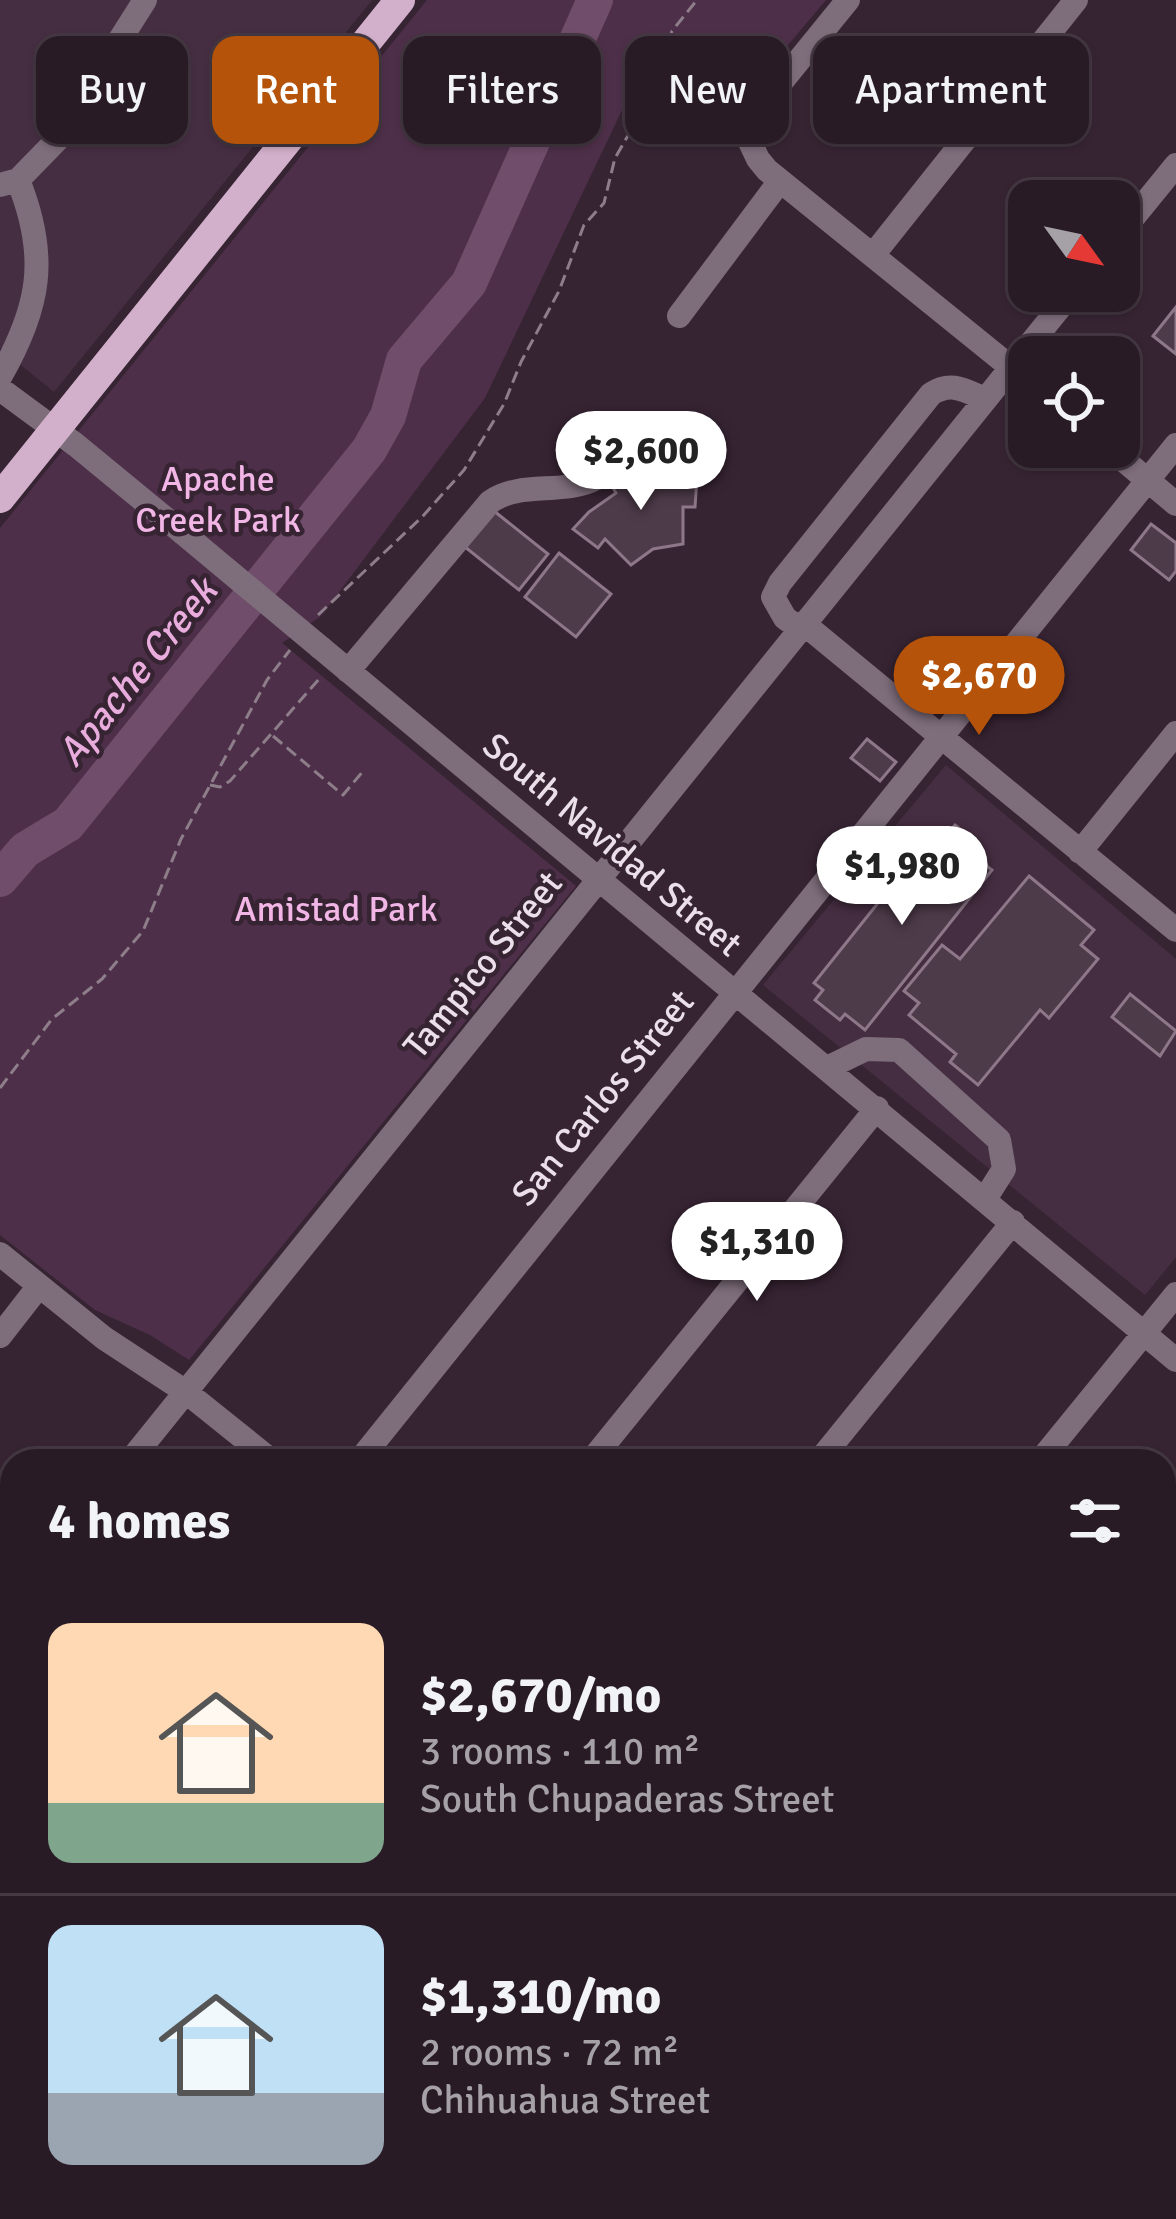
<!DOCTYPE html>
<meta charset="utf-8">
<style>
:root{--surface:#291b26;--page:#352832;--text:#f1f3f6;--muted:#a5a1a7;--line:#453943;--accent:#b45309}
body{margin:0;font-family:Signika,sans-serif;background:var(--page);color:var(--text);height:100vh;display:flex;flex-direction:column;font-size:45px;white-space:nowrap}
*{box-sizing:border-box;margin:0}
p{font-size:39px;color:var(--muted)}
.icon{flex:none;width:66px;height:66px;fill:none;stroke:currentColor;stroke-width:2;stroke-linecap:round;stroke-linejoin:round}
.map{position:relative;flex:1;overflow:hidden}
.side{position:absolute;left:0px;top:1449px;width:1176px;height:771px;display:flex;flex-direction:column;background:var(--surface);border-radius:36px 36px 0 0;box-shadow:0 3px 9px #0004,0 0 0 3px var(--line)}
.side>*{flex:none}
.hud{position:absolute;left:36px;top:36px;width:1104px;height:108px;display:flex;gap:24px}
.needle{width:78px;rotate:123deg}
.tools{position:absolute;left:1008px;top:180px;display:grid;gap:24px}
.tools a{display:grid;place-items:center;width:132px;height:132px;border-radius:24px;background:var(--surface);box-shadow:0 3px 9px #0004,0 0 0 3px var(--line);font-size:60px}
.price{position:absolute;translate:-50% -102px;padding:0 27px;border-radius:42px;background:#fff;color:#222;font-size:39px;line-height:78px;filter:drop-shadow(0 3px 6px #0008)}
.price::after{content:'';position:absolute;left:50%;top:72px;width:36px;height:27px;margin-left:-18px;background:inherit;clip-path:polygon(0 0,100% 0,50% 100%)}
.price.selected{background:var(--accent);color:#fff}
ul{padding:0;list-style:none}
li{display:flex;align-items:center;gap:36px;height:300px;padding:0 48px}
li+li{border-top:3px solid var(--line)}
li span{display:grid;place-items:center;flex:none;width:336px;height:240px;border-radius:24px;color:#555}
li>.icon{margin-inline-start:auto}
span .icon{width:144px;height:144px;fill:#fffc;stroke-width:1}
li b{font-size:51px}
h2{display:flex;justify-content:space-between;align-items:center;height:144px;padding:0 48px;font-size:51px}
.tag{padding:0 42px;border-radius:24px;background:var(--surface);box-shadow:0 3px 9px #0004,0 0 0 3px var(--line);font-size:42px;line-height:108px}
.tag.selected{background:var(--accent);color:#fff}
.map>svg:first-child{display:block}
.built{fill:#462e42}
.green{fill:#4e2f49}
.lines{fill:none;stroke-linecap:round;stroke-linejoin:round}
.river{stroke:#704d6a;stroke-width:36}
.building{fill:#4e3b4a;stroke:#8d7788;stroke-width:3}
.path{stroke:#8d7e8a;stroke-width:3;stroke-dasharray:12 6;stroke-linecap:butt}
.minor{stroke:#7e6d7b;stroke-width:24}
.major{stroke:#d2afcb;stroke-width:30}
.minor-bridge{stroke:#7e6d7b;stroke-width:24}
.labels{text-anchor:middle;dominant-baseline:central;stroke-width:9;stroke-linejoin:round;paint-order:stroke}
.park-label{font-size:36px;fill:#f1b5e6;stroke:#372433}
.street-label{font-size:36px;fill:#ebdfe9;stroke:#372433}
.water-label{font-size:39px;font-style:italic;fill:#e8acdd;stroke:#372433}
</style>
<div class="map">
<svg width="1176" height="2219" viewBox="0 0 1176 2219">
<rect width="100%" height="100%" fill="#372433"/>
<path class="built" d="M0,0H372L54,392L0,348Z
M946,765L1176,959V1257L1145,1295L763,985Z"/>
<path class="green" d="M427,0H826L734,109L651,49L485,398L321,616L282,643L576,886L189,1360L150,1335L95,1310L0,1235V528Z"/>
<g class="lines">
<path class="river" d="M0,879L25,850L68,824L369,450L388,416L404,360L469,283L595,0"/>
</g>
<path class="building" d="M1176,307V354L1153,336Z
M659,460L662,479L697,478L695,507H683V544L653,549L631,565L605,539L598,548L573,529L589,512L616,493L607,477Z
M489,507L548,554L519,590L460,543Z
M1151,524L1176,543V571L1169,580L1131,550Z
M559,553L611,594L576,637L525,597Z
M867,739L896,762L880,781L851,758Z
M955,825L979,844L971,854L992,870L865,1030L845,1014L840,1020L815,1000L823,990L814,983L938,828L947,834Z
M1029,876L1094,930L1081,945L1098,959L1049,1018L1040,1010L978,1085L950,1062L956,1054L909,1015L919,1003L904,991L942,945L960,959Z
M1130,994L1176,1031L1160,1056L1112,1017Z"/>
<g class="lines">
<path class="path" d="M318,615L422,517L464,470L504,404L521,362L559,291L584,225L604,203L615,158L654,91L672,31L697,0
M273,736L343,795L364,770
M210,785L220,787L230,781L319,679
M0,1088L52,1019L102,979L143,931L181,839L267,680L290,650"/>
<path class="minor" d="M848,0L757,112L749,132L750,142L758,159L767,170L1029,382
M0,185L18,180L56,141L145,0
M1119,235L1176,165
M873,255L1076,0
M679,316L780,181
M0,377C40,307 49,257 18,180
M0,389L76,445L183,533
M1108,447L1176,504
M803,623L1176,930
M799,628L785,618L773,597L780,583L931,394C951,381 964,390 985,399
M321,648L1176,1360
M348,671L490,502C521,480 563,496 597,478C609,472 618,461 628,452
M1080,852L1176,733
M827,1068L866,1049L899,1050L999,1140L1004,1169L985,1199
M0,1254L104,1338L186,1392L272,1461
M0,1336L39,1286
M130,1461L1073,291
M359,1461L1176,445
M591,1461L877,1108
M819,1461L1013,1222
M1040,1461L1176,1294
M1164,1586L1176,1570
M0,1622L12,1607
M1164,1849L1176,1834
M0,1909L12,1894
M0,2090L12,2100
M1164,2118L1176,2104
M1164,2201L1176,2211
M0,2206L12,2191
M143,2208L156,2219
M678,2208L691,2219
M208,2219L217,2208
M430,2219L438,2208
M867,2219L876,2208
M1070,2219L1079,2208"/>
<path class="major" d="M0,498L400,0"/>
<path class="minor-bridge" d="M183,533L321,648"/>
</g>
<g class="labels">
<g class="park-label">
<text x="218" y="479">Apache<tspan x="218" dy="41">Creek Park</tspan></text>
<text x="336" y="909">Amistad Park</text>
</g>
<g class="street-label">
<text transform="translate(612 845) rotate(40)">South Navidad Street</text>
<text transform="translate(483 965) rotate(-51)">Tampico Street</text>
<text transform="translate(603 1098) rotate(-51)">San Carlos Street</text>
</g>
<g class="water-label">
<text transform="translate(137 672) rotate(-51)">Apache Creek</text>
</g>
</g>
</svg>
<div class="tools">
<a><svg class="needle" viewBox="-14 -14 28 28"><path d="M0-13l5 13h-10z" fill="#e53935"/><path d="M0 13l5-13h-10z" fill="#a5a1a7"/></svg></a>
<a><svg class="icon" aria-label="locate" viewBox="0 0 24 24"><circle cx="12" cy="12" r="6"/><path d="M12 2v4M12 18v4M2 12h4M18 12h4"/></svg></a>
</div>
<b class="price" style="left:641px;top:513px">$2,600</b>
<b class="price selected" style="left:979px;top:738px">$2,670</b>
<b class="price" style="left:902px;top:928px">$1,980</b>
<b class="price" style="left:757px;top:1304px">$1,310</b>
<div class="hud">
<a class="tag">Buy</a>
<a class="tag selected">Rent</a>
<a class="tag">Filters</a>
<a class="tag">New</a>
<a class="tag">Apartment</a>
</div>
<section class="side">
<h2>4 homes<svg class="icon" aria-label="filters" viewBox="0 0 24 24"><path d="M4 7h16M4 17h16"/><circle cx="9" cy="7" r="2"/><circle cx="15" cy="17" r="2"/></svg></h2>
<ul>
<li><span style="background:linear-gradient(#ffd9b3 75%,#7fa58c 0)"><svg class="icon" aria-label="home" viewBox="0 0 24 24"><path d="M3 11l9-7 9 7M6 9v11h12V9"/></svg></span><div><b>$2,670/mo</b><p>3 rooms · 110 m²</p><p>South Chupaderas Street</p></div></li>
<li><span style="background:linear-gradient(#bfe0f5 70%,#9aa5b1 0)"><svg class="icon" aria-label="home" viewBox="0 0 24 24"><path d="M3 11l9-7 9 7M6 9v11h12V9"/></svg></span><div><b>$1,310/mo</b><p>2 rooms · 72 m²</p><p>Chihuahua Street</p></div></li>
</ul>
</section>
</div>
